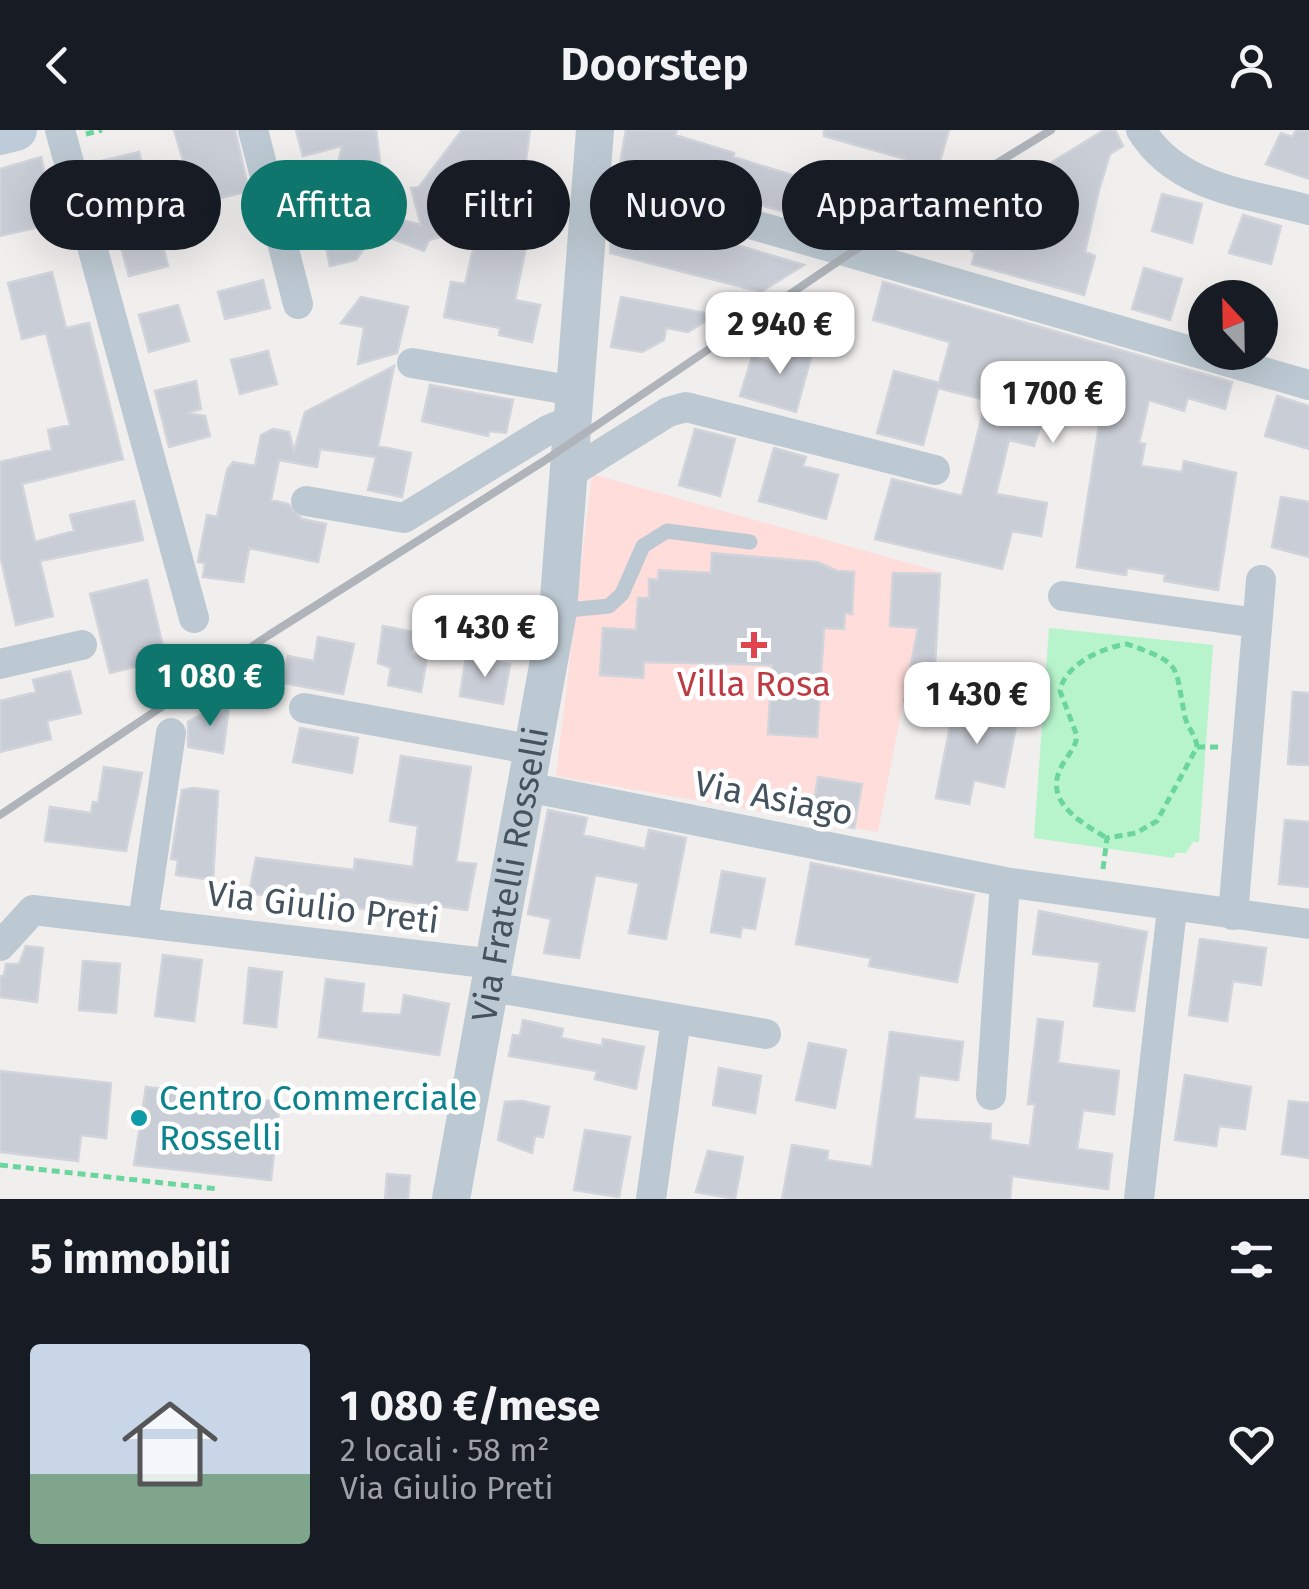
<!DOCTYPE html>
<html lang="it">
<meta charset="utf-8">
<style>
:root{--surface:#171b24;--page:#242831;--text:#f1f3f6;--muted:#9ea1a6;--line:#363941;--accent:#0f766e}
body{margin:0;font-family:"Fira Sans",sans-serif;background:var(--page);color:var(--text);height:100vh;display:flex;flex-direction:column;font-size:38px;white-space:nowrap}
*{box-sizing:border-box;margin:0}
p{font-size:32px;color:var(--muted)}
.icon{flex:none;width:55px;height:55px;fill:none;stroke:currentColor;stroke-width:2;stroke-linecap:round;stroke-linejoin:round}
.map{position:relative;height:1069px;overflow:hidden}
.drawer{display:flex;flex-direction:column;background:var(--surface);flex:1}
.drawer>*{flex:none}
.top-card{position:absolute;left:30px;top:30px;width:1250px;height:90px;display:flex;gap:20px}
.needle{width:65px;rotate:338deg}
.controls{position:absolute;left:1188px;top:150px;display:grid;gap:20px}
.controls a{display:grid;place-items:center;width:90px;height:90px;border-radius:50%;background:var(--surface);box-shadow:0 10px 40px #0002;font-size:50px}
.price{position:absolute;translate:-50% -85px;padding:0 22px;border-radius:20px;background:#fff;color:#222;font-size:32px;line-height:65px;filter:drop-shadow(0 2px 5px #0008)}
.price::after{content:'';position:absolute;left:50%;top:60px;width:30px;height:22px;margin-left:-15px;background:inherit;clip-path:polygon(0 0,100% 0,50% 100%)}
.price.on{background:var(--accent);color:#fff}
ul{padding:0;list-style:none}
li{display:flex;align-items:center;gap:30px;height:250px;padding:0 30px}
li+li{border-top:2px solid var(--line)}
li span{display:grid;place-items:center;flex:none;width:280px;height:200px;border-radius:10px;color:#555}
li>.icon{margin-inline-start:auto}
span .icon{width:120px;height:120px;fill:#fffc;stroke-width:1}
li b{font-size:42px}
h2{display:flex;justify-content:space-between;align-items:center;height:120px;padding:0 30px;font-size:42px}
.tag{padding:0 35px;border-radius:45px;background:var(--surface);box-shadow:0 10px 40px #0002;font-size:35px;line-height:90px}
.tag.on{background:var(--accent);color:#fff}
header{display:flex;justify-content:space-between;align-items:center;height:130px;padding:0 30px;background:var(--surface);font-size:45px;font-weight:600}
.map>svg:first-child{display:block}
.medical{fill:#fedddb}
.green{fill:#b7f4cc}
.building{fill:#c9cdd5;stroke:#d1d4db;stroke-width:2.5}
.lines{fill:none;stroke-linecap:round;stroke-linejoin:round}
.path{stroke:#6ad69d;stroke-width:5;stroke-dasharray:8 5;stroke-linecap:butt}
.service{stroke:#bdc9d2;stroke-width:15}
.minor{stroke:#bdc9d2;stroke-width:30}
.tertiary{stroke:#bdc9d2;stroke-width:38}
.secondary{stroke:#beccda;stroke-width:42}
.rail{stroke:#afb4ba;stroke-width:8}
.health-dot{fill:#e0444e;stroke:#fff;stroke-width:4}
.culture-dot{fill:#0f9aa8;stroke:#fff;stroke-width:4}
.labels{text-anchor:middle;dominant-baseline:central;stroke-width:9;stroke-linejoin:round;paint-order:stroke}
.health-label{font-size:35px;fill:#be3a42;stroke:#fff}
.street-label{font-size:35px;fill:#44535e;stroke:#fff}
.culture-label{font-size:35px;fill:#0d838f;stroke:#fff;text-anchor:start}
</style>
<header><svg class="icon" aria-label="back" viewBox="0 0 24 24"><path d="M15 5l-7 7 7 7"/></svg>Doorstep<svg class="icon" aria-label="person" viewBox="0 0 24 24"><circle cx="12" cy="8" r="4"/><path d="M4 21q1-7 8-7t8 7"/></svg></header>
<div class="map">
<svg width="1309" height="1069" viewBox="0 0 1309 1069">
<rect width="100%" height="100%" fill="#f1eeee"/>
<path class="medical" d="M592,344L940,442L935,535L911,531L878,702L556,646Z"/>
<path class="green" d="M1049,498L1213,515L1199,712H1193L1186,723H1175L1174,728L1034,708Z"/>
<path class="building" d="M174,0H235L249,61L196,74Z
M296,0H376L380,32L336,42L342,16L303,26Z
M462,0H530L516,106L528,108L515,170L540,175L532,212L499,205L500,198L444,187L451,152L465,154L482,82L442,74L433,98L454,103L429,110L424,121L375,102L356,130L330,136L324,107L326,80L372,66L368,81L421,95L411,58L419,57Z
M626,0H677L675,5L734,23L733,27L897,77L857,103L620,34Z
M824,0H949L937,41L925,38L924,42L903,36L905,29L824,6Z
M1104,0H1115L1123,16L1110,24L1099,60L1085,122L1095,126L1084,165L972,134L975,122L971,121L979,93L1052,116L1064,78L1020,66L1026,44L1045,45L1049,34Z
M1296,0H1309V49L1266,34L1281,3L1292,7Z
M139,22L168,136L129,146L97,32Z
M41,27L56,93L0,106V39Z
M1162,64L1202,74L1192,113L1152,101Z
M612,74L711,103L710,107L804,135L761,162L610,123Z
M1243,85L1281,96L1271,134L1229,123Z
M1144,138L1182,149L1170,190L1132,179Z
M52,142L66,198L89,193L123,329L22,354L35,412L74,401L70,385L134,371L143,410L40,431L53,486L16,495L0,425V332L52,320L48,300L70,295L46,203L22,209L8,153Z
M263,150L270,178L225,189L218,162Z
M883,152L1232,252L1225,279L1188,268L1184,281L1149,270L1139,313L1145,314L1141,336L1182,342L1184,331L1236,343L1218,460L1164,451L1165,444L1127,438L1126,445L1077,437L1101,283L1093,282L1095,270L1053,258L1034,316L1009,310L996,364L1047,373L1041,406L1012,401L1002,439L875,409L892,349L962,366L986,270L938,258L923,315L877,303L894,241L939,253L950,212L873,190Z
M361,167L408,177L397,223L358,234L364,197L341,193Z
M621,167L716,185L688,202L666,198L664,210L642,222L611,217Z
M178,175L189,211L149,222L139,185Z
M789,206L815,213L796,282L740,266L752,227L780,235Z
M268,221L277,254L240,264L231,230Z
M394,236L378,316L411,323L402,367L368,360L376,327L320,319L317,337L279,330L271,370L288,374L302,389L326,394L318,432L249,418L243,452L203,447L205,433L198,432L207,385L217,387L227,340L233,332L255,336L261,305L273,299L289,302L294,321L305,282Z
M196,251L201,279L187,283L205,286L210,306L169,317L155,261Z
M430,255L513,270L506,303L489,301L488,306L422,291Z
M1277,266L1309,276V319L1265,306Z
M695,299L735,309L720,366L679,355Z
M774,318L806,327L803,336L838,345L826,389L759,371Z
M1281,367L1309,372V427L1272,417Z
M712,423L817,432L837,441L854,442L852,484L845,483L844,499L824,498L817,607L768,604L772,535L644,532L643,548L600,545L603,498L636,500L638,468H649V449L658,450L659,440L711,443Z
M893,443L940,444L935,534L926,576L904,571L918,498L890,496Z
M147,450L166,529L110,543L90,464Z
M383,496L414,502L411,524L427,527L421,562L388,555L391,538L378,533Z
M318,507L354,514L343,564L283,553L288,526L314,531Z
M466,526L510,534L503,574L460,566Z
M70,541L81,583L47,591L51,609L0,622V571L36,562L33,550Z
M1293,562L1309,563V635L1288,634Z
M956,566L1020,576L1004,657L974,650L969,674L936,668Z
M230,568L223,623L188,617V592Z
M300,598L358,608L352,643L293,632Z
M401,626L471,637L456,732L476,734L467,780L382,768L380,781L249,763L256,728L354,740L355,729L413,737L418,696L390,691Z
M104,637L142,643L126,721L45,711L50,677L91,683L93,672L98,673Z
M818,647L862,654L854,698L811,690Z
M193,658L218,661L213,750L176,745L178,730L171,729L182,660Z
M548,680L587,688L583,705L645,719L649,700L686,708L666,809L629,803L639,753L595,745L579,828L544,823L551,789L528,784Z
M1285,690L1309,692V757L1279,754Z
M811,733L974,765L957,852L869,836L871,828L796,814Z
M722,741L765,749L755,799L742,797L740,807L711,802Z
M1039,781L1147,802L1134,881L1094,876L1100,832L1033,824Z
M1200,809L1266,818L1261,855L1233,851L1227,891L1189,885Z
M26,816L43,818L37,872L0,867V846H4L6,834H19Z
M163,825L202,830L194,891L155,886Z
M83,831L120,834L116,883L79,880Z
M249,838L282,842L276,897L244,893Z
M326,849L364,854L361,883L401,885L404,865L449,874L439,925L319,907Z
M1038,889L1063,892L1058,933L1119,941L1114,984L1083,980L1077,1019L1112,1024L1108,1059L1012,1046L1010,1069H782L792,1015L828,1021L827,1030L872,1037L890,902L963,912L958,950L919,945L914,989L991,994L990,1010L1030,1016L1035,974H1028Z
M523,890L563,899L561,908L602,916L603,909L644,917L636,959L595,949L597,941L509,926L513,905L520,906Z
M809,913L846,920L835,978L796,970Z
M719,938L761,946L755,983L713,975Z
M0,941L111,953L106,1008L81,1005L78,1031L0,1022Z
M1185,945L1251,957L1245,999L1219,996L1216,1016L1175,1010Z
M146,957L280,972L271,1050L134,1035Z
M522,971L549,977L543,1007L535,1006L532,1023L498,1010L505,972Z
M1289,971L1309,973V1028L1282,1024Z
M585,1000L630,1007L619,1067L574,1060Z
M708,1021L743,1027L735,1069L696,1062Z
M387,1044L410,1046L408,1069H385Z"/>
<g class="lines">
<path class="path" d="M86,4L102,0
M1197,617H1219
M1103,739L1107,708L1136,703L1157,691L1197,617C1196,605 1188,599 1185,587C1174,534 1184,534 1127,514C1103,517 1064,535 1060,561L1077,606C1075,621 1064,628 1059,642C1046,674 1085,695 1107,708
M0,1035L218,1059"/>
<path class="service" d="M558,481L609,476L622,464L643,416L667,401L750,412"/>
<path class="minor" d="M60,0L194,488
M253,0L298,174
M1141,0C1177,59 1247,63 1309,80
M591,48L1309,255
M412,233L575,261
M567,345L668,282L686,277L935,340
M306,371L404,388L548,300L570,291
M1063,466L1257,493
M0,534L82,515
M304,578L534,620
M527,657L1005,752L1309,794
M1233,785L1261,450
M143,792L171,603
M0,816L33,780L494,834
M491,857L766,904
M991,965L1005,752
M651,1069L676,889
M1139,1069L1172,779"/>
<path class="tertiary" id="s1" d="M451,1069L558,481L595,0"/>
<path class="secondary" d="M0,4L16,0"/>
<path class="rail" d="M0,685L269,505L544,331L852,122L1051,0"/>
</g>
<path class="health-dot" d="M749 500h10v10h10v10h-10v10h-10v-10h-10v-10h10z"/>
<circle class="culture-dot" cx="139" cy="988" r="10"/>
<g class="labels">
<g class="health-label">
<text x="754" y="554">Villa Rosa</text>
</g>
<g class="street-label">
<text transform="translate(774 668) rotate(11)">Via Asiago</text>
<text stroke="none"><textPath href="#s1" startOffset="330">Via Fratelli Rosselli</textPath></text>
<text transform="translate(323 777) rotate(7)">Via Giulio Preti</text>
</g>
<g class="culture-label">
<text x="159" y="968">Centro Commerciale<tspan x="159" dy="40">Rosselli</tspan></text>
</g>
</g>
</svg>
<div class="controls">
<a><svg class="needle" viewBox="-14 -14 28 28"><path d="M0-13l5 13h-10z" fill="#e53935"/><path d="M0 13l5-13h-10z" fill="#9ea1a6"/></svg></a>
</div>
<b class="price" style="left:780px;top:247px">2 940 €</b>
<b class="price" style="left:1053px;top:316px">1 700 €</b>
<b class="price" style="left:485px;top:550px">1 430 €</b>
<b class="price on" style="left:210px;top:599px">1 080 €</b>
<b class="price" style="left:977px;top:617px">1 430 €</b>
<div class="top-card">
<a class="tag">Compra</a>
<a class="tag on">Affitta</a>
<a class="tag">Filtri</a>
<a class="tag">Nuovo</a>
<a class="tag">Appartamento</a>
</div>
</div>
<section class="drawer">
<h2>5 immobili<svg class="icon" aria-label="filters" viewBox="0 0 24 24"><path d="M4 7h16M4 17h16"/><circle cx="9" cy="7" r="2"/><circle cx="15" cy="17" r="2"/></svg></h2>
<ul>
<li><span style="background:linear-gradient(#c9d6e8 65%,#7fa58c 0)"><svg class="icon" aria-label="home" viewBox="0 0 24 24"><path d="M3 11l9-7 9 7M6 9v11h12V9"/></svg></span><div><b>1 080 €/mese</b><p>2 locali · 58 m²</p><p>Via Giulio Preti</p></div><svg class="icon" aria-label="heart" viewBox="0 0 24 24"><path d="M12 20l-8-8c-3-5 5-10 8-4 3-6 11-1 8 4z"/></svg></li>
</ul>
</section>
